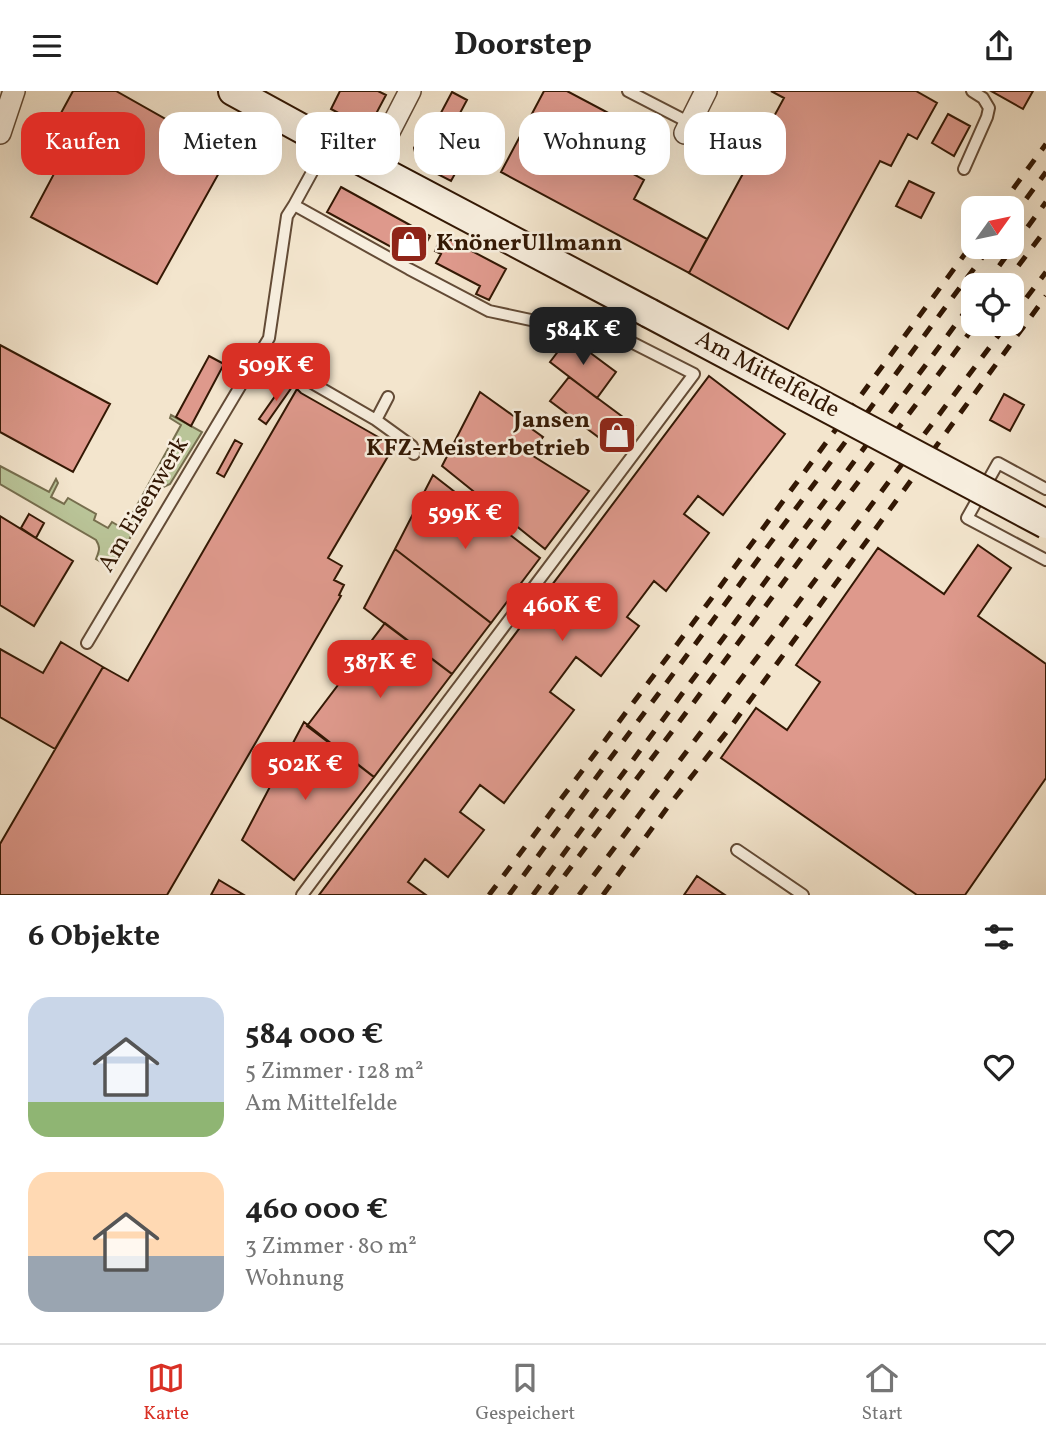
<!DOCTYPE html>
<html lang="de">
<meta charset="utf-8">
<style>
:root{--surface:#fff;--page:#f6f6f6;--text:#222;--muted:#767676;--line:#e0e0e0;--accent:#d93025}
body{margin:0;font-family:Vollkorn,serif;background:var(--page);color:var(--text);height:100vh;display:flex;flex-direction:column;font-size:26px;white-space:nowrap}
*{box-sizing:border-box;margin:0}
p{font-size:23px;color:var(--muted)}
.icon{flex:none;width:38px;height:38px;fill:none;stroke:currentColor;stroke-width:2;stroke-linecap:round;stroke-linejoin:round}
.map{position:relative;height:804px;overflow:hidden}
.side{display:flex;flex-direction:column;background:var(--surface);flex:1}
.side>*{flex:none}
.banner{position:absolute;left:21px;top:21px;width:1004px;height:63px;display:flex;gap:14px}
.needle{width:46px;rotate:57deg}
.tools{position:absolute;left:961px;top:105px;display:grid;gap:14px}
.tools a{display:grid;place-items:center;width:63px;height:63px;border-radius:14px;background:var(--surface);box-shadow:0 7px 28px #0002;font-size:35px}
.price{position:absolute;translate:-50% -60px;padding:0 16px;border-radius:14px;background:var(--accent);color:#fff;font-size:23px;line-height:46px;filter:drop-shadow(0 2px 4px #0008)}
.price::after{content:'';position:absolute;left:50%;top:42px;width:21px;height:16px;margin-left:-10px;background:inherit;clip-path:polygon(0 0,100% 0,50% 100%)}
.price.active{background:#222;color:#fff}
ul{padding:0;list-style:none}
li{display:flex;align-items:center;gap:21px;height:175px;padding:0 28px}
li span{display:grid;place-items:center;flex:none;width:196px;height:140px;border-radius:21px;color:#555}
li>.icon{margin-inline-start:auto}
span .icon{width:84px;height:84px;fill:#fffc;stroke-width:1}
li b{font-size:30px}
h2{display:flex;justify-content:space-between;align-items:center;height:84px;padding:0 28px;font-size:30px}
.chip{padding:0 24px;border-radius:21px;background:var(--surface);box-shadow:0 7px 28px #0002;font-size:24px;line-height:63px}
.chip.active{background:var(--accent);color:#fff}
header{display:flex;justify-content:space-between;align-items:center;height:91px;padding:0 28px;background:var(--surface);font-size:32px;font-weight:700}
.tabs{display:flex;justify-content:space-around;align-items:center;height:98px;border-top:2px solid var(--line);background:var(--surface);font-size:19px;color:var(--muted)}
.tabs a{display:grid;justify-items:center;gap:4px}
.tabs .active{color:var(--accent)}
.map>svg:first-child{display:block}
.green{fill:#bac599;stroke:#766e4e;stroke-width:2}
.building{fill:#de998c;stroke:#331804;stroke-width:2}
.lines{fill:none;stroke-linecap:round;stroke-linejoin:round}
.lane-casing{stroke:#634b36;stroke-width:14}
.street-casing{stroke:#634b36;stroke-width:24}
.secondary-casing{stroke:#331804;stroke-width:32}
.lane{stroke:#f7eede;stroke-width:10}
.street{stroke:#f7eede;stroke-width:21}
.secondary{stroke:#f7eede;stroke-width:28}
.rail{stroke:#331804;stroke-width:5;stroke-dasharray:12 12;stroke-linecap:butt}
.secondary-bridge-casing{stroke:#331804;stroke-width:32;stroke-linecap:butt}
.secondary-bridge{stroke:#f7eede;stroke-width:28}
.labels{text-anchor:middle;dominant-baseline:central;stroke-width:5;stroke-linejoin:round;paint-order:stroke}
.poi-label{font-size:24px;font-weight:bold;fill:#331804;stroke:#f7eede;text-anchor:start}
.street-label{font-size:24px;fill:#331804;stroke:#f7eede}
</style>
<header><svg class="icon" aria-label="menu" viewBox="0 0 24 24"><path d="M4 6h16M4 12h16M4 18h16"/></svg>Doorstep<svg class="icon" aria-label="share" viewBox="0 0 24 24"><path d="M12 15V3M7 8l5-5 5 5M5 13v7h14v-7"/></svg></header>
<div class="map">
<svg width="1046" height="804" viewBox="0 0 1046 804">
<rect width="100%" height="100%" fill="#f3e5cd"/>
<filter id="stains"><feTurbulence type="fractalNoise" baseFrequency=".00286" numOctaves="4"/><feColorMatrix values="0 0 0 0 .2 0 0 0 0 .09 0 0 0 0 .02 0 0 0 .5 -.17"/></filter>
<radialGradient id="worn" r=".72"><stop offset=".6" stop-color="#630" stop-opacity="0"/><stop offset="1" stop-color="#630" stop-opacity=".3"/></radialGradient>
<path class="green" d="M171,324L202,341L170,393L155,400L123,460L107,474L96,468C99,460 101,457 96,449L0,393V375L49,401L56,388L58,392L51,406L64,413L68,407L96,423L94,429L108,437L112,431L124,438L181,334L170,327Z"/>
<path class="building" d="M73,0H116L229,64L157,193L31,126L63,66L43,55Z
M340,0H378L386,4L368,38L331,18Z
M544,0H567L648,43L628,80L644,89L634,108L707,148L689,182L501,81Z
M771,0H916L937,12L917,48L908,43L891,75L880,70L788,238L689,182L784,7Z
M991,0H1033L1023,18Z
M452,1L467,9L450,41L435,33Z
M948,23L970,35L954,65L932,52Z
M430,29L464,49L456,66L462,70L451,90L418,73L414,57Z
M909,90L934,102L921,127L896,115Z
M341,96L430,145L417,170L327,121Z
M449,148L506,178L489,209L476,203L480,195L436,172L441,163L435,160L438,153L444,157Z
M569,246L616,281L597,307L550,271Z
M0,254L110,313L73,381L0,341Z
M209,265L224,273L191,335L176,326Z
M709,285L785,343L723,424L698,405L684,423L709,442L666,500L654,490L627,526L639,535L601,585L576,566L550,601L574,619L504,712L480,694L460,721L484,739L448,786L425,768L408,791L426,804H319Z
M569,286L635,335L617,360L550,310Z
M285,291L292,296L266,333L259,328Z
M297,298L301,302L394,355L328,467L342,475L334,489L344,494L339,504L341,505L167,804H0V753L103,576L128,590Z
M480,301L543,346L530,363L589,400L545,458L442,375Z
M1004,303L1024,314L1010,340L990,329Z
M235,349L242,353L224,386L217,382Z
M433,384L540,467L491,532L395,458Z
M29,423L44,432L36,447L21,437Z
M0,425L73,470L34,535L0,514Z
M978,454L1011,477L978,525L1046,573V687L965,804H917L721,667L756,617L787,639L820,591L796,574L878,457L944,503Z
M395,458L491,532L452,583L364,517Z
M385,532L452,583L374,686L307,635Z
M61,551L103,576L55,658L0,626V558L43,582Z
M304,631L374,686L294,789L242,749Z
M697,785L725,804H684Z
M219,789L244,804H211Z"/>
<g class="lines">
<g class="lane-casing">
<path id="lane" d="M628,0L690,32
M964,78L987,26L989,17L983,7L972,0
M294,114L287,125L269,247L260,262L376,329L412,355L414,363
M376,329L388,306
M1046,398L998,372L967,427L1046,469
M87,552L260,262
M737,759L803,804
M302,804L694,283L629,250L489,220L409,178L294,114L328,52"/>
</g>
<g class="street-casing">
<path id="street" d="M0,42L14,0
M685,42L706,0
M372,74L410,0"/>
</g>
<g class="secondary-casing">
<path id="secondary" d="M233,0L328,52L649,222"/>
</g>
<use href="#lane" class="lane"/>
<use href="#street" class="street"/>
<use href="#secondary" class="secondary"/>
<path class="rail" d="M999,117L1046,53
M1012,127L1046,81
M985,194L1046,111
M1004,194L1046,138
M1012,226L1046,181
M489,804L711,508L973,152
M509,804L990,156
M533,804L973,210
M550,804L976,233
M579,804L1007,233
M603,804L667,717L732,634L1046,205"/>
<g class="secondary-bridge-casing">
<path id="secondary-bridge" d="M649,222L1046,433"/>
</g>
<use href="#secondary-bridge" class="secondary-bridge"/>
</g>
<defs>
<g id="shop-square" transform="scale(2.0125)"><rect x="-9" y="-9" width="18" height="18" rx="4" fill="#8f2418" stroke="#f7eede"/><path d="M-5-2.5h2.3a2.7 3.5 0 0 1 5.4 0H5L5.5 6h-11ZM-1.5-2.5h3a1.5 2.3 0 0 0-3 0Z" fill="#fff"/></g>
</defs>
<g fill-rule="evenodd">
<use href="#shop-square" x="409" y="153"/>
<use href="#shop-square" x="617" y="344"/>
</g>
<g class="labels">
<g class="poi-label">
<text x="436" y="153">KnönerUllmann</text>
<text x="590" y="330" text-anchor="end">Jansen<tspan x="590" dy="28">KFZ-Meisterbetrieb</tspan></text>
</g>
<g class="street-label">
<text transform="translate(767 284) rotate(28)">Am Mittelfelde</text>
<text transform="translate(144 414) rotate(-59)">Am Eisenwerk</text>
</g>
</g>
<rect width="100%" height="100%" filter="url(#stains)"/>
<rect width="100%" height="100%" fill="url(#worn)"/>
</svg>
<div class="tools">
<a><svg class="needle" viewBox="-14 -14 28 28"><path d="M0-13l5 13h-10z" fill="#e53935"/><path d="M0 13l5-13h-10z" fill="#767676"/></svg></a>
<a><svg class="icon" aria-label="locate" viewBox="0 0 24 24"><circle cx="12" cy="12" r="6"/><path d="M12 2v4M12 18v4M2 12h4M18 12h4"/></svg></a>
</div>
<b class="price active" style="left:583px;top:276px">584K €</b>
<b class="price" style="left:276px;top:312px">509K €</b>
<b class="price" style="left:465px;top:460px">599K €</b>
<b class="price" style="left:562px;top:552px">460K €</b>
<b class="price" style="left:380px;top:609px">387K €</b>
<b class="price" style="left:305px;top:711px">502K €</b>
<div class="banner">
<a class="chip active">Kaufen</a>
<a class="chip">Mieten</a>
<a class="chip">Filter</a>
<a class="chip">Neu</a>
<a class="chip">Wohnung</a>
<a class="chip">Haus</a>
</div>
</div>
<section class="side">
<h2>6 Objekte<svg class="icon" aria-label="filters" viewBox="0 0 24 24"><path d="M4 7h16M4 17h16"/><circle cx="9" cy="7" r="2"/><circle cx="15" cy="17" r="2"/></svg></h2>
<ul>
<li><span style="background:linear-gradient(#c9d6e8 75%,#8fb573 0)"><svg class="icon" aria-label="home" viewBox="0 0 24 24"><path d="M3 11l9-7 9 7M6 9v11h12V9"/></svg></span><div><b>584 000 €</b><p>5 Zimmer · 128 m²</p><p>Am Mittelfelde</p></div><svg class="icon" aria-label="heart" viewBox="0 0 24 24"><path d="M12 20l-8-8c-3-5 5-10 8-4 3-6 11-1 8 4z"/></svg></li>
<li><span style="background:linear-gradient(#ffd9b3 60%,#9aa5b1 0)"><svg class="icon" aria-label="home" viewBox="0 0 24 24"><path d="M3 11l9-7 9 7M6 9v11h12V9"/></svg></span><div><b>460 000 €</b><p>3 Zimmer · 80 m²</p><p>Wohnung</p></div><svg class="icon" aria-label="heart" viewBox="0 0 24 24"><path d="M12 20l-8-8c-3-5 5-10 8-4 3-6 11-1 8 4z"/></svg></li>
</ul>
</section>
<nav class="tabs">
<a class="active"><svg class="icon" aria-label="map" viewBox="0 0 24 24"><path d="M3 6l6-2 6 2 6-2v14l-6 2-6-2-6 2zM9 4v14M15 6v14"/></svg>Karte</a>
<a><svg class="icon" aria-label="saved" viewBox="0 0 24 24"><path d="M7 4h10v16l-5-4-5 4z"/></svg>Gespeichert</a>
<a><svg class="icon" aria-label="home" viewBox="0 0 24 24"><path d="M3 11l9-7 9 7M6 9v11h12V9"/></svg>Start</a>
</nav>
